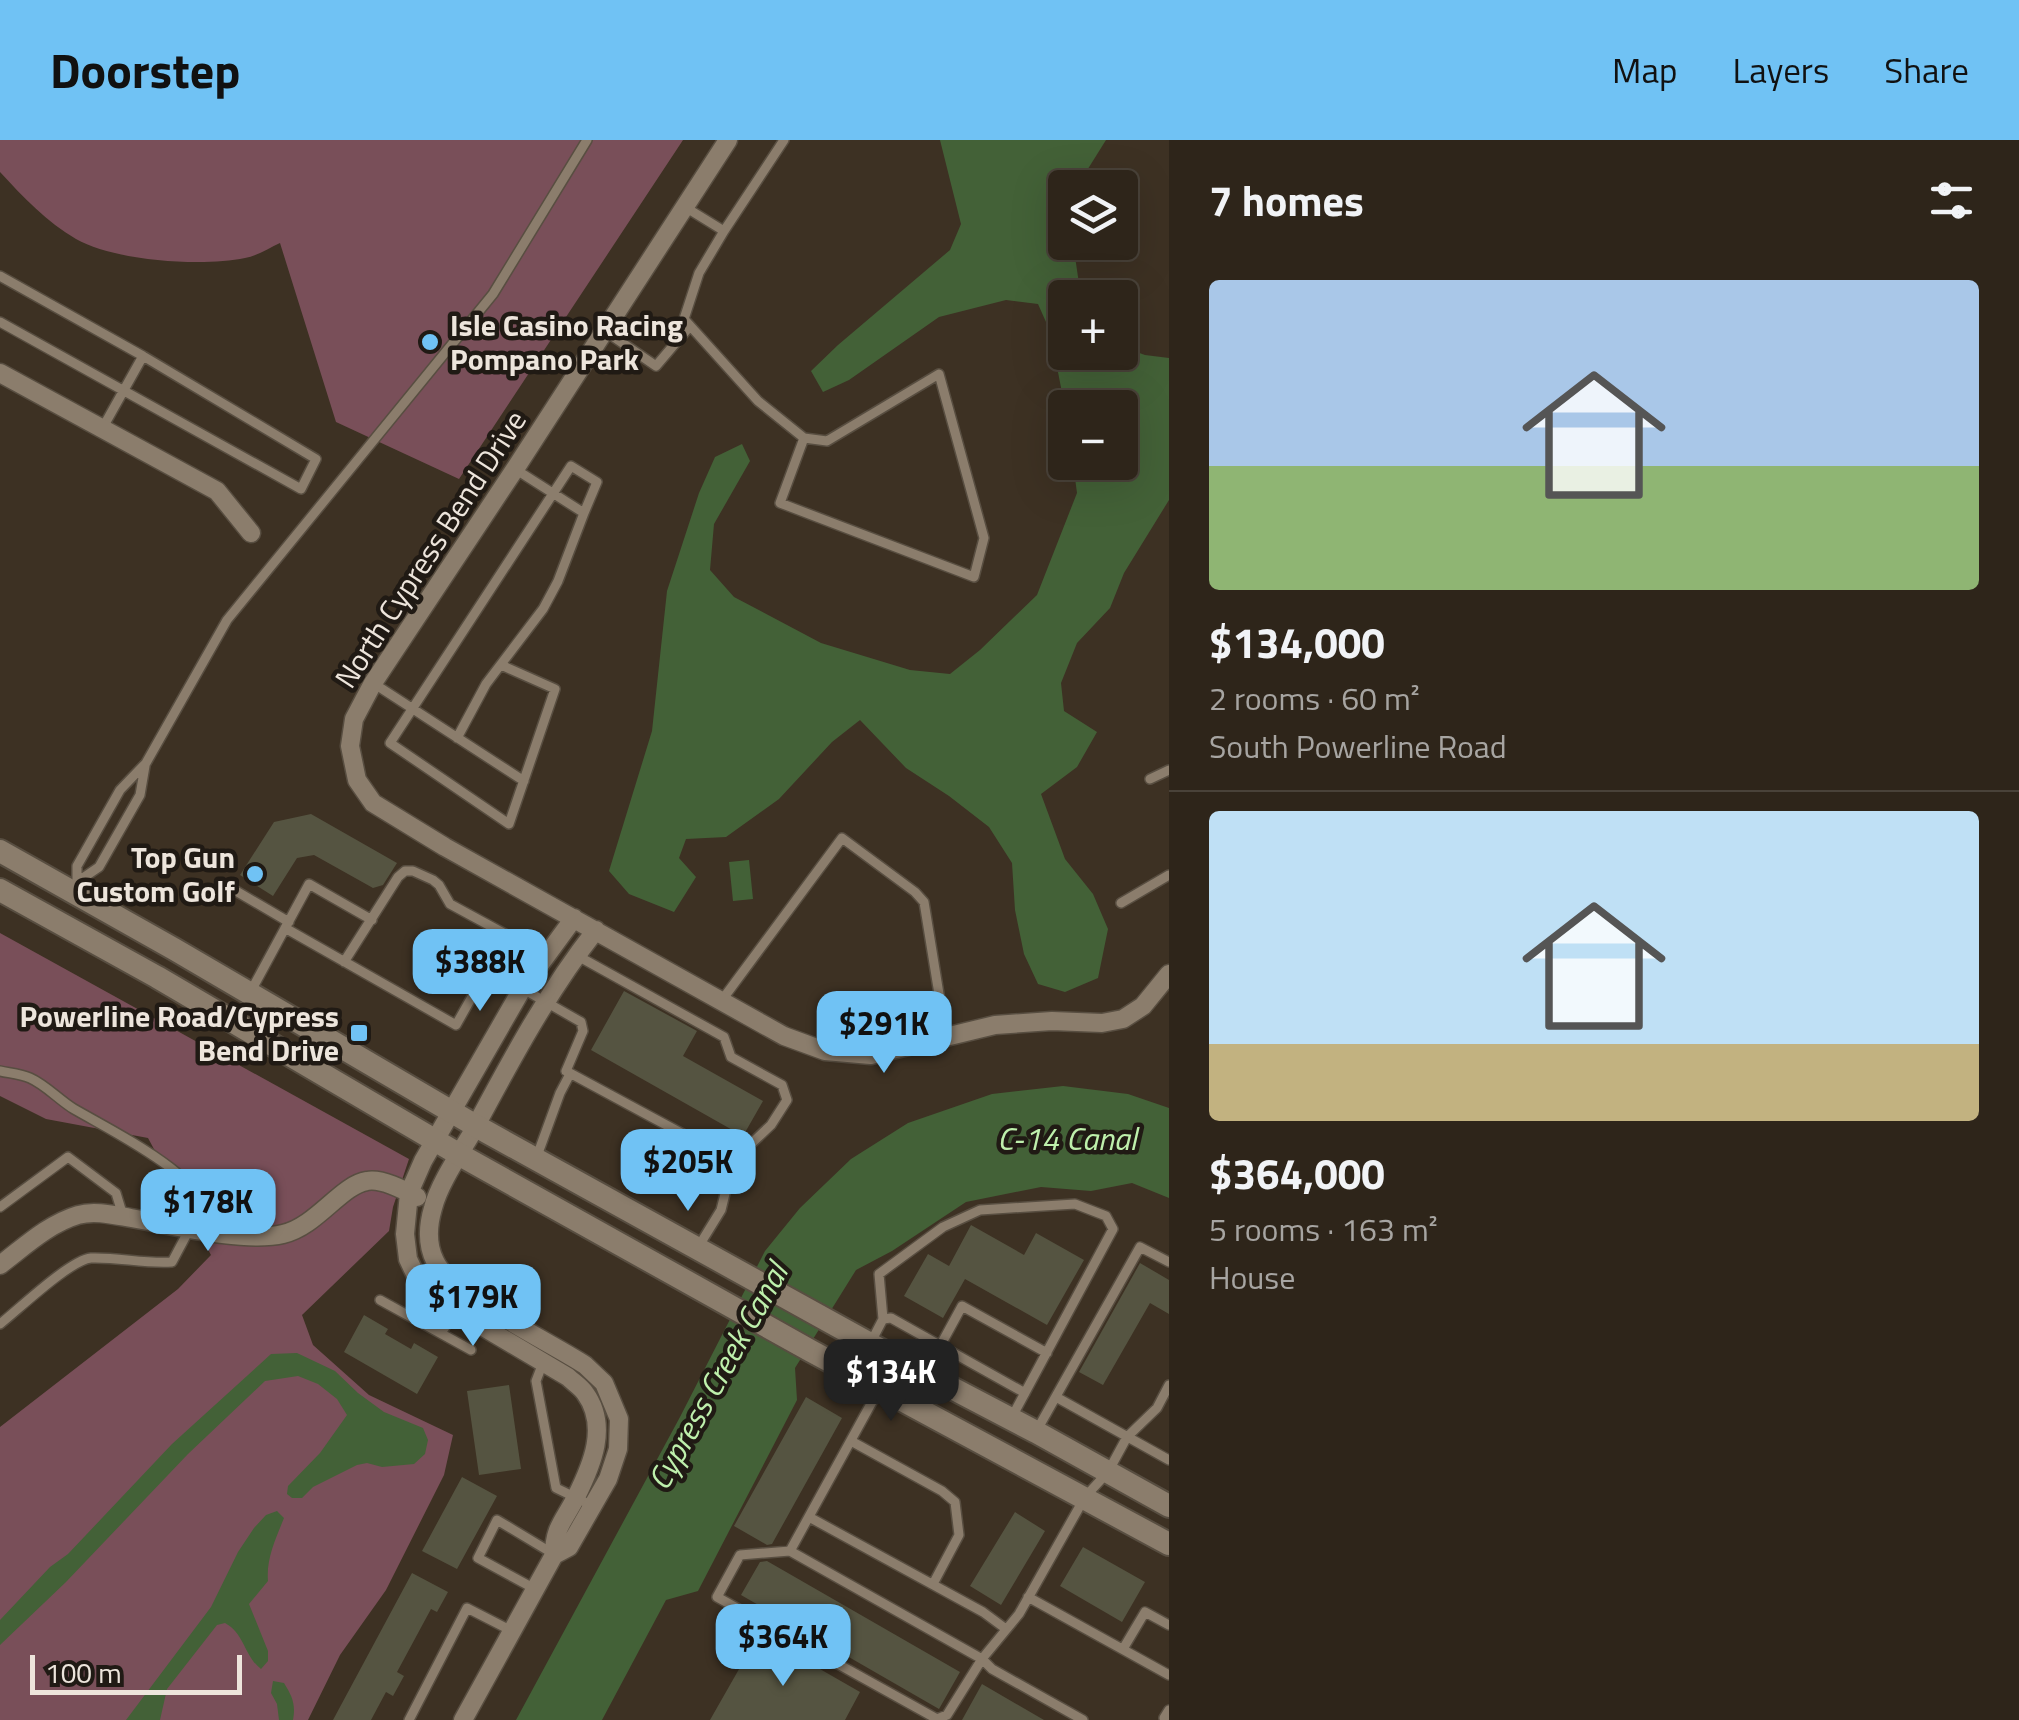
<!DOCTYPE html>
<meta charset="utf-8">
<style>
:root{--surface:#2e251a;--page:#3a3127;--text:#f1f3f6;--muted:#a7a5a2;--line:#494239;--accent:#70c2f4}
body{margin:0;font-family:"Titillium Web",sans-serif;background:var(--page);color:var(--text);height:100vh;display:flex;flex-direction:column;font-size:38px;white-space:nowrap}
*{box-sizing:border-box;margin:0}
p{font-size:32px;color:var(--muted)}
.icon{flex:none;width:55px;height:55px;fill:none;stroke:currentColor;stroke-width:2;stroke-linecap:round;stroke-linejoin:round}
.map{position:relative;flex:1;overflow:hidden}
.side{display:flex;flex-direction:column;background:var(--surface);width:850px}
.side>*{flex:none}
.tools{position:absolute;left:1048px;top:30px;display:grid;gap:20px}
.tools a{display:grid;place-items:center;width:90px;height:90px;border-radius:10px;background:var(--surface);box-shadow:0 10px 40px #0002,0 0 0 2px var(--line);font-size:50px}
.scale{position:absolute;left:30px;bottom:25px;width:212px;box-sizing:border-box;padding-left:10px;border:5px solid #ede5dc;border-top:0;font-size:28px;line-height:35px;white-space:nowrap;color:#ede5dc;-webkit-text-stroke:8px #201a14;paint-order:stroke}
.price{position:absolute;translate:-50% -85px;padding:0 22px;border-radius:20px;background:var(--accent);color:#111;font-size:32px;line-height:65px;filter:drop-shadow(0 2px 5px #0008)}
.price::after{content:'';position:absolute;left:50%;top:60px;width:30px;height:22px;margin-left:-15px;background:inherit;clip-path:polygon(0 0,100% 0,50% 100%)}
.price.on{background:#222;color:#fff}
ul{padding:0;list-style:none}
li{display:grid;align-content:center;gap:20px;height:530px;padding:0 40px}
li+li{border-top:2px solid var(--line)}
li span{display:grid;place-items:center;height:310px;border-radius:10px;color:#555}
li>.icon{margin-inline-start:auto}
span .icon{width:180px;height:180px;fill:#fffc;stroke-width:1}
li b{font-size:42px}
h2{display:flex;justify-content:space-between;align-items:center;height:120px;padding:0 40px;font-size:42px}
header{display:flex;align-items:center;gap:60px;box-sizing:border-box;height:140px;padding:0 50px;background:var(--accent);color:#111}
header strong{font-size:48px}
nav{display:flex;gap:55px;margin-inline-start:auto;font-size:35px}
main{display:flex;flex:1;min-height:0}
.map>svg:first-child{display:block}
.green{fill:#794f59}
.water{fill:#436137}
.building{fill:#555441}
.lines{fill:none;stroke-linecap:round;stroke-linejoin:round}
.lane-casing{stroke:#584e41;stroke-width:12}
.street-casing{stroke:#584e41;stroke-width:21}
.secondary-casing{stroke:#584e41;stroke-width:26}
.lane{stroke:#8b7d6c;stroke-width:9}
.street{stroke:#8b7d6c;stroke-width:18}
.secondary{stroke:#8b7d6c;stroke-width:22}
.poi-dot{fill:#70c2f4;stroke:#201a14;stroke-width:4}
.labels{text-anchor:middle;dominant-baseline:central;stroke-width:9;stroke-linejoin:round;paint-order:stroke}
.poi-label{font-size:30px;font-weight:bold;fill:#ede5dc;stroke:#201a14;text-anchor:end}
.street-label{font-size:30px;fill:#ede5dc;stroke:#201a14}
.water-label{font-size:32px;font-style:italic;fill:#bef0ac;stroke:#201a14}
</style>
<header>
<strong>Doorstep</strong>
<nav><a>Map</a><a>Layers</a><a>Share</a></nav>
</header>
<main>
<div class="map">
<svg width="1169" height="1580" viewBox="0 0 1169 1580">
<rect width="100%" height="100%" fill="#3d3123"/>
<path class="green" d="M0,0H683L459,339L336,282L280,103C269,108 257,116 245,118C201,127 115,121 76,99C47,82 23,57 0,32Z
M0,793L409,1019L393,1067L389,1091L302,1175L313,1205L369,1255L453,1295L444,1335L386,1450L340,1515L308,1580H0V1287L178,1149L211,1115L148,998L46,979L0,956Z"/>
<path class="water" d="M940,0H1106L1081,40L1079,47L1065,48V102L1073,103L1081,157L1065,158V212H1120V206L1145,215L1169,218V360L1124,433L1110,468L1077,503L1061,543L1064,571L1097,592L1077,627L1041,654L1065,719L1093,754L1108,789L1098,838L1065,852L1038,844L1024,814L1015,770L1012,723L989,687L949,656L906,628L860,580L832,602L779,659L726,697L686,699L679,718L696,737L674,772L629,754L609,731L652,591L667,451L699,353L715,317L742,304L750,321L714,384L710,430L734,457L821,503L910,530L950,534L980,510L1037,455L1077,353L1073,323L1120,322V268H1065L1050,191L1038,164L1006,160L939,177L849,240L823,252L811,231L838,205L950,110L961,84Z
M749,720L753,759L733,761L729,722Z
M1063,946L1128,954L1169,968V1058L1132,1043L1091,1051L1041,1047L966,1062L892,1111L856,1130L795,1228L797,1260L698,1451L666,1460L602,1580H516L680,1277L765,1111L800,1068L851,1019L908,983L992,954Z
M297,1213L335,1231L358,1253L384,1272L423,1288L428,1300L425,1314L414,1324L382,1327L367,1323L357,1325L313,1347L302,1358H292L287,1354L288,1346L320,1313L347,1275L337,1259L318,1244L298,1236L265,1241L188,1314L66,1442L0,1505V1480L50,1427L68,1414L172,1304L271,1214Z
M277,1371L284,1378C276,1398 266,1419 268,1441L249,1464L268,1511V1521L261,1529C244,1516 245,1494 225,1483L217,1485L167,1549L160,1580H126L211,1467L238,1412L254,1388L266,1375Z
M273,1541L284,1543C292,1556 296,1564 293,1580H279L277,1564L271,1553Z"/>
<path class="building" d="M311,674L397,723L383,745L373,748L314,715L297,718L273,756L240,735L274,682Z
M624,851L697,891L683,916L763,961L743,996L591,910Z
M971,1085L1024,1115L1036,1093L1084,1120L1047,1185L965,1139L943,1178L904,1156L928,1114L949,1126Z
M1140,1123L1169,1140V1174L1150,1163L1103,1245L1079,1232Z
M364,1175L388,1189L385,1194L411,1209L414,1203L438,1217L417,1254L344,1212Z
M509,1245L521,1329L479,1335L467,1251Z
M806,1257L842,1278L772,1404L767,1405L734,1386Z
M462,1337L497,1356L457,1429L422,1411Z
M1015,1372L1045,1391L1001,1465L970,1446Z
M1083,1407L1145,1442L1122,1482L1060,1446Z
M767,1421L960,1532L939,1569L741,1455L760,1422Z
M412,1433L448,1452L437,1472L431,1469L397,1532L404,1536L393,1556L386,1552L371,1580H333Z
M759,1494L860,1552L845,1580H710Z
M982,1544L1044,1580H962Z"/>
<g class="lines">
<g class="lane-casing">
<path id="lane" d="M685,67L724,91L699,133L684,179L758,261L804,298L827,301L939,234L984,398L974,437L780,363L804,298
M724,91L784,0
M0,136L143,216L316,319L301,349L0,182
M605,191L656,226L690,186
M102,289L143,216
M501,525L555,549L509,684L390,603L571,326L597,342L584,373
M373,543L524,641
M457,598L486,544L543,469L558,441L584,373L515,329
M1150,639L1169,630
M77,741V726L120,650L146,623L227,480L493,154L587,0
M77,742L99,727L140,655L145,626
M224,744L289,782
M1121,763L1169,735
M285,788L456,885L507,795L450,764L439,745L433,740L413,731H405L398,737L344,822
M576,815L724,897L731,917L782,945L787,960L771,985L733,1021L721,1070L697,1109
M488,829L581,882L583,891L566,931L733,1021
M251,851L309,744L372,780
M722,860L842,698L915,752L924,762L946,897
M0,931C9,933 21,934 30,938C46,945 59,960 74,969C130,1001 198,1033 226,1093
M537,1016L560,953L570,934
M0,1067L68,1017L116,1053L123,1076
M380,1160L471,1210
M883,1179L891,1178L1025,1253
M0,1184C19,1169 70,1120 91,1118C118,1117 145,1124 172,1122L189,1090
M441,1193L467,1154
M870,1204L883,1179L879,1134L943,1087L980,1070L1075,1064L1106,1076L1113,1089L1012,1277
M544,1220L536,1241L556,1348L593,1366
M926,1232L962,1166L1047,1213
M1056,1257L1169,1320
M1037,1290L1140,1107L1169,1122
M851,1301L942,1351L955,1362L959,1395L933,1444
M809,1377L983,1472L1006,1489
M790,1411L878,1251
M535,1449L478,1418L497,1380L552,1413
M1028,1457L1169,1535
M1123,1509L1145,1472L1169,1485
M409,1580L467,1468L512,1491
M1083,1580L992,1529L982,1519L790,1411L740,1415L717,1457L937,1579L947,1575L982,1519L986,1514L1019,1474L1085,1357L1108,1332L1127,1297L1157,1268L1169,1245
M1167,1580L1164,1578L1169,1570"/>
</g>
<g class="street-casing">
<path id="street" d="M728,0L515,329L373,543L354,579L350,606L357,640L373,663L445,707L784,896L825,911L871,915L995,885L1052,881L1102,883L1123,879L1143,866L1169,834
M0,233L217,351L251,393
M0,1125C24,1107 48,1084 78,1075C94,1070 114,1075 131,1078C171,1085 245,1103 283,1094C317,1086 341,1045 367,1041C382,1038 404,1050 417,1057
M554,1415L569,1407L608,1339L618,1309L619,1279L604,1243L585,1225C550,1202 450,1154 435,1121C427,1105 428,1085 433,1068C439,1044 459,1015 472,993C509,924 547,852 596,790
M463,1580L554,1415C554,1387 564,1381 576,1357C592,1325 609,1286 585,1253C581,1247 573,1242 568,1237L436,1159L418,1140L408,1119L405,1094L409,1053L423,1021L522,849L574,778"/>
</g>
<g class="secondary-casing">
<path id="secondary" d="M0,711L174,809L476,986L908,1225L1036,1292L1169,1366
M0,750L157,837L460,1015L811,1211L1169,1404"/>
</g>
<use href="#lane" class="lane"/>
<use href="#street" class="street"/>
<use href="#secondary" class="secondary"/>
</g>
<g class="poi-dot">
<circle cx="430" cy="202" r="10"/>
<circle cx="255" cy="734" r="10"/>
<rect x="349" y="883" width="20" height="20" rx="5"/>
</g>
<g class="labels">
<g class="poi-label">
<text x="450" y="185" text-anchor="start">Isle Casino Racing<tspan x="450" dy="34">Pompano Park</tspan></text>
<text x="235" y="717">Top Gun<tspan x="235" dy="34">Custom Golf</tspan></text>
<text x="339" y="876">Powerline Road/Cypress<tspan x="339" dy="34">Bend Drive</tspan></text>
</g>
<g class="street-label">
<text transform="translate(430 409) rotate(-57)">North Cypress Bend Drive</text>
</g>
<g class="water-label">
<text x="1067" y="998">C-14 Canal</text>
<text transform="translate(717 1236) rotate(-61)">Cypress Creek Canal</text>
</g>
</g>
</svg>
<div class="tools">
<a><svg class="icon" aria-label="layers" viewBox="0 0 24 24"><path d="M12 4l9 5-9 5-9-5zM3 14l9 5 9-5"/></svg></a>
<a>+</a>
<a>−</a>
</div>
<div class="scale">100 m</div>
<b class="price" style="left:480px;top:874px">$388K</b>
<b class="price" style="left:884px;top:936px">$291K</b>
<b class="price" style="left:688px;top:1074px">$205K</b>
<b class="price" style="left:208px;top:1114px">$178K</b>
<b class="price" style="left:473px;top:1209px">$179K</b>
<b class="price on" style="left:891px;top:1284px">$134K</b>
<b class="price" style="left:783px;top:1549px">$364K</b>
</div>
<section class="side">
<h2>7 homes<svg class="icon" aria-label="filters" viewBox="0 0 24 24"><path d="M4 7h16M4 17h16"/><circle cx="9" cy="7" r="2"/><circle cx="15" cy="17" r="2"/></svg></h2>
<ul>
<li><span style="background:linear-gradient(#a9c7e8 60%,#8fb573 0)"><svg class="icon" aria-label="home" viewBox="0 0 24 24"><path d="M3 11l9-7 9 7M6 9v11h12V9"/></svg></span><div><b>$134,000</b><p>2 rooms · 60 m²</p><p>South Powerline Road</p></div></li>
<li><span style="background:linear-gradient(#bfe0f5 75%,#c2b280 0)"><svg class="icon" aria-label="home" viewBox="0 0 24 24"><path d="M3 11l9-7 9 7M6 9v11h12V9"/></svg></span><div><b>$364,000</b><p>5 rooms · 163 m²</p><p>House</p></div></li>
</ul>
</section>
</main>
